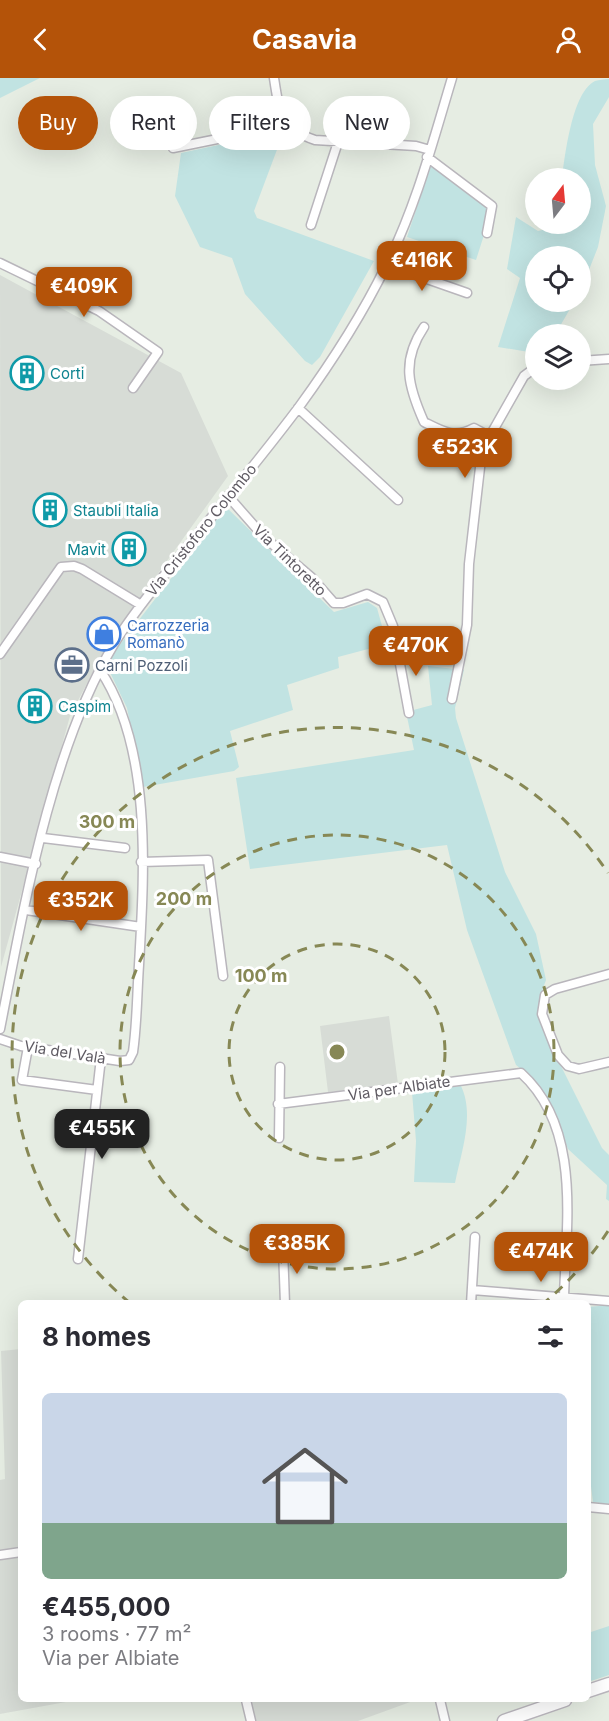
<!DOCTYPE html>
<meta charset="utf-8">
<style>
:root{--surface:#fff;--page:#f7f7f7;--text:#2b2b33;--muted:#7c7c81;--line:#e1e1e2;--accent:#b45309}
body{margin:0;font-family:Inter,sans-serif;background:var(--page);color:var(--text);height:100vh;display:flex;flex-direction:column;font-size:22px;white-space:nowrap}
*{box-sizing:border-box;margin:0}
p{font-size:20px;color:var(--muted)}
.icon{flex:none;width:33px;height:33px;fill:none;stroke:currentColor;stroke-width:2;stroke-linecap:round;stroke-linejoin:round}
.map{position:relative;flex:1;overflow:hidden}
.side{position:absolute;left:18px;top:1222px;width:573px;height:402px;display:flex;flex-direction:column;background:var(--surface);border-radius:9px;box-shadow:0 6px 24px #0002}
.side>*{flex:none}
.guide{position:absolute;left:18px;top:18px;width:573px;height:54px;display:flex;gap:12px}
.needle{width:39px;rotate:16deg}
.buttons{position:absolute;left:525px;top:90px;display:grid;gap:12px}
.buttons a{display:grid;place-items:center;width:66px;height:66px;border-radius:50%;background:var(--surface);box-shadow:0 6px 24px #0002;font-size:30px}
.price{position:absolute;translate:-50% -51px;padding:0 14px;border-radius:12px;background:var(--accent);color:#fff;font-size:20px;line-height:39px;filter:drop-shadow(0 2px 3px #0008)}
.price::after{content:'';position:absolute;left:50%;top:36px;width:18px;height:14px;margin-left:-9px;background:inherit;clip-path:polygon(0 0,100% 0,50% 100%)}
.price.selected{background:#222;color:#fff}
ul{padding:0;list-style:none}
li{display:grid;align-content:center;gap:12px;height:318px;padding:0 24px}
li+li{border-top:2px solid var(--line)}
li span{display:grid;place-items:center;height:186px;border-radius:9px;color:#555}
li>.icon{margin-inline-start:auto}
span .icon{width:108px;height:108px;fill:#fffc;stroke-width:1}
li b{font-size:26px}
h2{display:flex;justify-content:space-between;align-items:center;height:72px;padding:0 24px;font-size:26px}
.chip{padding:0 21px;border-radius:27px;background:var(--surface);box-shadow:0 6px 24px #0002;font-size:21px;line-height:54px}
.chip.selected{background:var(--accent);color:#fff}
header{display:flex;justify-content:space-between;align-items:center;height:78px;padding:0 24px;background:var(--accent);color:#fff;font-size:27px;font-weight:700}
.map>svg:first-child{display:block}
.industrial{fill:#d7dcd6}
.green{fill:#c1e3e2}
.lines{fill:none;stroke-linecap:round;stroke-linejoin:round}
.street-casing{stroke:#b9b6bc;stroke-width:11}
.secondary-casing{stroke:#bbb7be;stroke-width:15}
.street{stroke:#fff;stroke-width:8}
.secondary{stroke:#fff;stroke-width:12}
.ring{fill:none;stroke:#878855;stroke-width:3;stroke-dasharray:10 8}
.labels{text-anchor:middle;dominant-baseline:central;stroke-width:6;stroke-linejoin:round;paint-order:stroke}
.culture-label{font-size:15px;fill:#0d838f;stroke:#fff;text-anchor:start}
.street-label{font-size:15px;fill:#5f5b63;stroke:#fff}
.shop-label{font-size:15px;fill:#366cbe;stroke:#fff;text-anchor:start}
.service-label{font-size:15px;fill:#4e5e75;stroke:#fff;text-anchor:start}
.centre{fill:#878855;stroke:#fff;stroke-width:3}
.ring-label{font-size:18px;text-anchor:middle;font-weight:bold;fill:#878855;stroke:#fff;stroke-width:6;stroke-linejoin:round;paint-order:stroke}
</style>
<header><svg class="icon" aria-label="back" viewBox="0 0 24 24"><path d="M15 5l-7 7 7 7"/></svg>Casavia<svg class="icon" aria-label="person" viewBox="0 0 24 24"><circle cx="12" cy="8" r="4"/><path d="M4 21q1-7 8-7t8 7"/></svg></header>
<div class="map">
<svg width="609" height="1643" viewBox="0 0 609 1643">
<rect width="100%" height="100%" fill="#e6ede3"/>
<path class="industrial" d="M0,197L181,295L228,398L108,565L70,638L1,889Z
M389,938L398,1006L328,1014L320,948Z
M21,1271V1622H77L0,1636V1402L5,1401L1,1273Z
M250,1622H413V1623L358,1643H255Z"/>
<path class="green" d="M0,0H40L0,20Z
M609,1V19L593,46L595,87L606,128L598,169L581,212L580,178H536V224H574L556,255L536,256L535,270L529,274L498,269L520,200L507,191L516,139L538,153L555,149L556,146H580V100H562C565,78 572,14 595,3C599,2 605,1 609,1Z
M284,53L254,133L257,140L374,183L320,279L312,287L305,283L245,216L232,180L200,169L175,118L181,75Z
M431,87L492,132L476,182L407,159Z
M226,429L334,534L368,524L377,530L387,566L338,579L339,590L287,607L293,632L230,653L239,689L234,693L143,709L127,630L107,588L115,573Z
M428,588L464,592L455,630L456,640L505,794L536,856L546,902L539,921V934L549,964L602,1070L609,1077V1123L606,1121L607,1107L568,1071L553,1034L525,994L516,987L467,852L447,767L250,791L236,700L414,672L406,634L432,627Z
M461,1008C475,1037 461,1075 455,1105L414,1104L416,1063L412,1014Z
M609,1227V1426L593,1424L588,1385V1229Z
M609,1548V1597L588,1604V1555Z"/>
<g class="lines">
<g class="street-casing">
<path id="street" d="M274,0C279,33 281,51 315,62L416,68L430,72
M173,70L272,50L284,41
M427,79L492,128L487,155
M311,147L338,64
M0,185L99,233L158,274L133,310
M387,187L467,215
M424,249C401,283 408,308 424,344C442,353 454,361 474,350L489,358
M580,283L609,281
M298,330L398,422
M228,418L264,459L311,499L334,525H343L367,516L383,524L393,548L409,635
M0,576L61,489L74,488L82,491L141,527
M452,621L467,547L469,486L482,372L524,298L536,289
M43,760L125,770
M0,779L36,786
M141,784L208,782L223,898
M26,832L141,849
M609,896L555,911L545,917L542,936L558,977L568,988L579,991L609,984
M0,951C24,829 50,673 114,566C132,536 156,508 178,480C219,430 260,381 299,329C331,285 362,237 386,188C416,129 433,63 452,0
M0,961L21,968L120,983L129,982L133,974C137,946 137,916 139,887C144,797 153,671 100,592
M28,969L22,1002L97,1012
M278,1026L521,995C582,1050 566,1146 564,1219
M279,1060L280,989
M283,1170L285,1226
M78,1181L101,980
M472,1212L609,1223
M471,1226L475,1159
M588,1429L609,1431
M0,1477L21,1474
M246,1622L251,1643
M440,1622L445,1643"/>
</g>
<g class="secondary-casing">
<path id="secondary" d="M588,1613L609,1606
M504,1643L565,1622"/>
</g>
<use href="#street" class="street"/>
<use href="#secondary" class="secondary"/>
</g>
<g class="ring">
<circle cx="337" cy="974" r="108"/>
<circle cx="337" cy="974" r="217"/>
<path d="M608 1153A325 325 0 0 1 544 1225M130 1225A325 325 0 1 1 608 795"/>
</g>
<defs>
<g id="building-ring" transform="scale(1.725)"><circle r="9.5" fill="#fff" stroke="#0f9aa8" stroke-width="1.5"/><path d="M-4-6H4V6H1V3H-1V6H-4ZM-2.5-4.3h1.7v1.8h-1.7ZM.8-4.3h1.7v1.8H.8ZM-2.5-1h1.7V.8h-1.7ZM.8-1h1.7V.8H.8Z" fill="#0f9aa8"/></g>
<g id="shop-ring" transform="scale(1.725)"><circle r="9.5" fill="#fff" stroke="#3f7fe0" stroke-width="1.5"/><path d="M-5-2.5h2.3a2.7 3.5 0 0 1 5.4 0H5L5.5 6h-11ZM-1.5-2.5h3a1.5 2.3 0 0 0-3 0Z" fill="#3f7fe0"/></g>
<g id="office-ring" transform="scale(1.725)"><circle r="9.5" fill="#fff" stroke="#5c6f8a" stroke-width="1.5"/><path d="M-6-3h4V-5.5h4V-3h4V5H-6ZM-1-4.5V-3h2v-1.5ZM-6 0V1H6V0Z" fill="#5c6f8a"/></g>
</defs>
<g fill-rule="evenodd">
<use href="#building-ring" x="27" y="295"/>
<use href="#building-ring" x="50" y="432"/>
<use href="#building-ring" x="129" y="471"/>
<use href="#shop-ring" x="104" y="556"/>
<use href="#office-ring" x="72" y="587"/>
<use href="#building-ring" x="35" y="628"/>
</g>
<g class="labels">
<g class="culture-label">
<text x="50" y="295">Corti</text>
<text x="73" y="432">Staubli Italia</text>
<text x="106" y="471" text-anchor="end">Mavit</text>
<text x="58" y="628">Caspim</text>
</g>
<g class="street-label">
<text transform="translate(201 452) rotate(-51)">Via Cristoforo Colombo</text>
<text transform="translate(290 482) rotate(44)">Via Tintoretto</text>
<text transform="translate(65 974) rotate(9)">Via del Valà</text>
<text transform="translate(399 1010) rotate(-8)">Via per Albiate</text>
</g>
<g class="shop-label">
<text x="127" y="547">Carrozzeria<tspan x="127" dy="17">Romanò</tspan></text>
</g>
<g class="service-label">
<text x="95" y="587">Carni Pozzoli</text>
</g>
</g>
<circle cx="337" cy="974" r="9" class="centre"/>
<g class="ring-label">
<text x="107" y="750">300 m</text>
<text x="184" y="827">200 m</text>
<text x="261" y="904">100 m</text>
</g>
</svg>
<div class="buttons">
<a><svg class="needle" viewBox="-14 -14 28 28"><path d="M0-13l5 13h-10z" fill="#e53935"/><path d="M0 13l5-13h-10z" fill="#7c7c81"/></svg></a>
<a><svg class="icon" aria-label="locate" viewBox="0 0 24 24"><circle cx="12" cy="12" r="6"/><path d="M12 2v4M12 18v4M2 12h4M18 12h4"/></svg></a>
<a><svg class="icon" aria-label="layers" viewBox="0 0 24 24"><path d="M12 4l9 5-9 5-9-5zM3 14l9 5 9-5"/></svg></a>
</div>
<b class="price" style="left:422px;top:214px">€416K</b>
<b class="price" style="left:84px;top:240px">€409K</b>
<b class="price" style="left:465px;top:401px">€523K</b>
<b class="price" style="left:416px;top:599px">€470K</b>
<b class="price" style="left:81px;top:854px">€352K</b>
<b class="price selected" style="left:102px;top:1082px">€455K</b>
<b class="price" style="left:297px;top:1197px">€385K</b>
<b class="price" style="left:541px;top:1205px">€474K</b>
<div class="guide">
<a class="chip selected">Buy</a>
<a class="chip">Rent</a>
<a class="chip">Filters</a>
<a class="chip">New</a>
</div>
<section class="side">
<h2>8 homes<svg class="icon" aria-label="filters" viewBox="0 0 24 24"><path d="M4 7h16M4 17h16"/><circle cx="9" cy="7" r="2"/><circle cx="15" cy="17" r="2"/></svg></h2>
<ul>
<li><span style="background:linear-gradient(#c9d6e8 70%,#7fa58c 0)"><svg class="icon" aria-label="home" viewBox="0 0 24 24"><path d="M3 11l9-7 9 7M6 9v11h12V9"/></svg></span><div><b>€455,000</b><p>3 rooms · 77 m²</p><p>Via per Albiate</p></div></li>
</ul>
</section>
</div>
